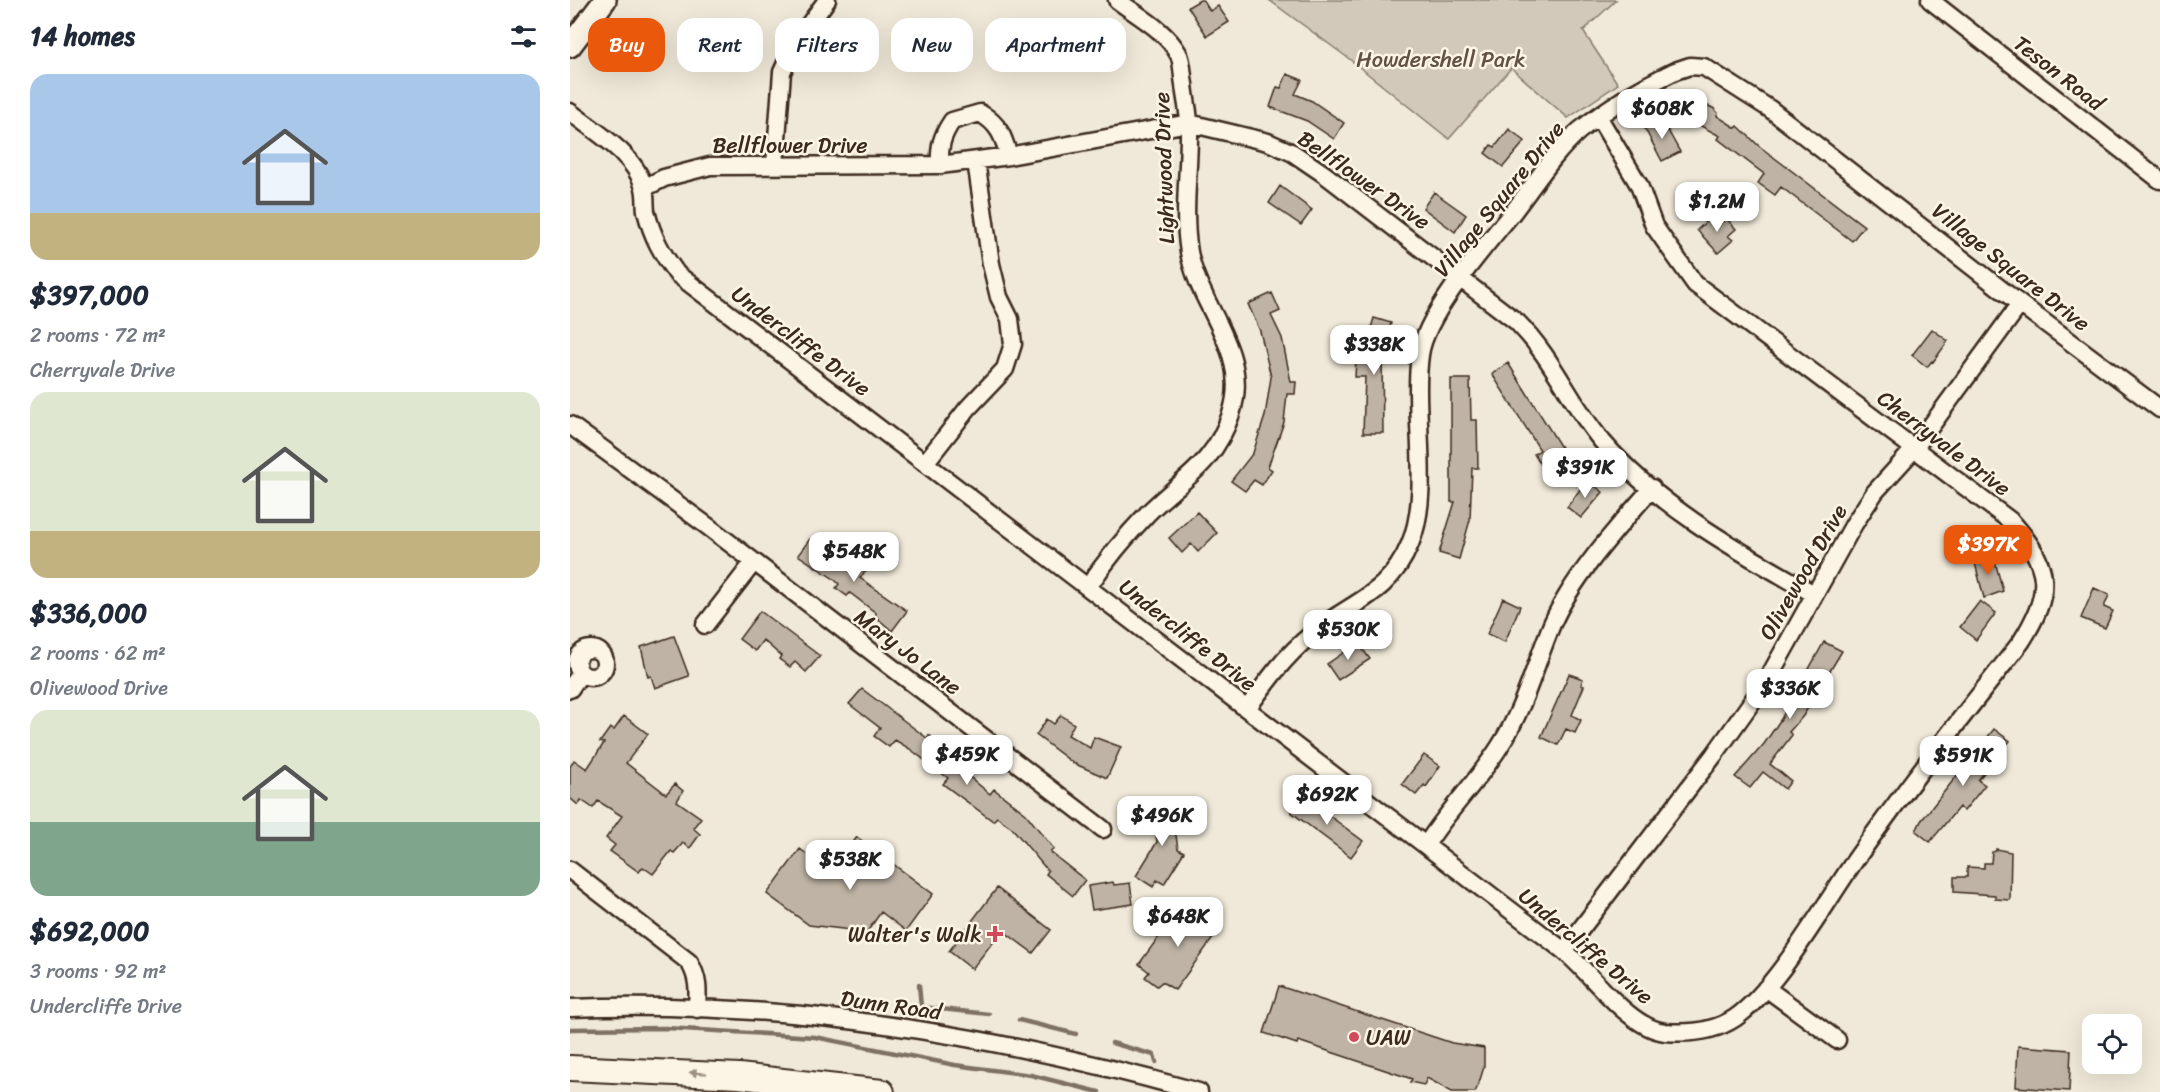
<!DOCTYPE html>
<meta charset="utf-8">
<style>
:root{--surface:#fff;--page:#f2f2f3;--text:#1f2937;--muted:#747a83;--accent:#ea580c}
body{margin:0;font-family:Sriracha,sans-serif;background:var(--page);color:var(--text);height:100vh;display:flex;flex-direction:column;font-size:22px;white-space:nowrap}
*{box-sizing:border-box;margin:0}
p{font-size:20px;color:var(--muted)}
.icon{flex:none;width:33px;height:33px;fill:none;stroke:currentColor;stroke-width:2;stroke-linecap:round;stroke-linejoin:round}
.map{position:relative;flex:1;overflow:hidden}
.drawer{display:flex;flex-direction:column;background:var(--surface);width:570px}
.drawer>*{flex:none}
.banner{position:absolute;left:18px;top:18px;width:570px;height:54px;display:flex;gap:12px}
.tools{position:absolute;left:1512px;top:1014px;display:grid;gap:12px}
.tools a{display:grid;place-items:center;width:60px;height:60px;border-radius:12px;background:var(--surface);box-shadow:0 6px 24px #0002;font-size:30px}
.price{position:absolute;translate:-50% -51px;padding:0 14px;border-radius:12px;background:#fff;color:#222;font-size:20px;line-height:39px;filter:drop-shadow(0 2px 3px #0008)}
.price::after{content:'';position:absolute;left:50%;top:36px;width:18px;height:14px;margin-left:-9px;background:inherit;clip-path:polygon(0 0,100% 0,50% 100%)}
.price.on{background:var(--accent);color:#fff}
ul{padding:0;list-style:none}
li{display:grid;align-content:center;gap:12px;height:318px;padding:0 30px}
li span{display:grid;place-items:center;height:186px;border-radius:18px;color:#555}
li>.icon{margin-inline-start:auto}
span .icon{width:108px;height:108px;fill:#fffc;stroke-width:1}
li b{font-size:26px}
h2{display:flex;justify-content:space-between;align-items:center;height:72px;padding:0 30px;font-size:26px}
.chip{padding:0 21px;border-radius:18px;background:var(--surface);box-shadow:0 6px 24px #0002;font-size:21px;line-height:54px}
.chip.on{background:var(--accent);color:#fff}
main{display:flex;flex:1;min-height:0}
.map>svg:first-child{display:block}
.green{fill:#d2c9ba;stroke:#867a6c;stroke-width:1.5}
.lines{fill:none;stroke-linecap:round;stroke-linejoin:round}
.stream{stroke:#7e7163;stroke-width:4.5}
.building{fill:#beb3a4;stroke:#3b2a1e;stroke-width:1.5}
.minor-casing{stroke:#3b2a1e;stroke-width:21}
.major-casing{stroke:#3b2a1e;stroke-width:26}
.highway-casing{stroke:#3b2a1e;stroke-width:28}
.minor{stroke:#fcf5e5;stroke-width:16}
.major{stroke:#fcf5e5;stroke-width:21}
.highway{stroke:#fcf5e5;stroke-width:24}
.oneway{fill:#9c9082}
.poi-dot{fill:#d1495b;stroke:#fcf5e5;stroke-width:2}
.labels{text-anchor:middle;dominant-baseline:central;stroke-width:5;stroke-linejoin:round;paint-order:stroke}
.park-label{font-size:22px;fill:#615245;stroke:#fcf5e5}
.street-label{font-size:22px;fill:#3b2a1e;stroke:#fcf5e5}
.poi-label{font-size:22px;fill:#3b2a1e;stroke:#fcf5e5;text-anchor:end}
</style>
<main>
<section class="drawer">
<h2>14 homes<svg class="icon" aria-label="filters" viewBox="0 0 24 24"><path d="M4 7h16M4 17h16"/><circle cx="9" cy="7" r="2"/><circle cx="15" cy="17" r="2"/></svg></h2>
<ul>
<li><span style="background:linear-gradient(#a9c7e8 75%,#c2b280 0)"><svg class="icon" aria-label="home" viewBox="0 0 24 24"><path d="M3 11l9-7 9 7M6 9v11h12V9"/></svg></span><div><b>$397,000</b><p>2 rooms · 72 m²</p><p>Cherryvale Drive</p></div></li>
<li><span style="background:linear-gradient(#dfe7d0 75%,#c2b280 0)"><svg class="icon" aria-label="home" viewBox="0 0 24 24"><path d="M3 11l9-7 9 7M6 9v11h12V9"/></svg></span><div><b>$336,000</b><p>2 rooms · 62 m²</p><p>Olivewood Drive</p></div></li>
<li><span style="background:linear-gradient(#dfe7d0 60%,#7fa58c 0)"><svg class="icon" aria-label="home" viewBox="0 0 24 24"><path d="M3 11l9-7 9 7M6 9v11h12V9"/></svg></span><div><b>$692,000</b><p>3 rooms · 92 m²</p><p>Undercliffe Drive</p></div></li>
</ul>
</section>
<div class="map">
<svg width="1590" height="1092" viewBox="0 0 1590 1092">
<rect width="100%" height="100%" fill="#f0e9d9"/>
<filter id="ink" filterUnits="userSpaceOnUse"><feTurbulence type="fractalNoise" baseFrequency=".0167" numOctaves="2"/><feDisplacementMap in="SourceGraphic" scale="12" xChannelSelector="R" yChannelSelector="G"/><feConvolveMatrix kernelMatrix="1 2 1 2 8 2 1 2 1" color-interpolation-filters="sRGB"/></filter>
<g filter="url(#ink)">
<path class="green" d="M699,0H1046L1013,31L1048,84L998,118L941,68L879,139L778,58Z"/>
<g class="lines">
<path class="stream" d="M349,985L351,1007L419,1014
M449,1020L506,1034
M0,1029L96,1028L245,1037L385,1065L461,1075L529,1092
M542,1043L584,1055L586,1062"/>
</g>
<path class="building" d="M630,0H633L640,11L648,6L659,22L637,36L618,7Z
M717,74L732,80L725,94L742,101L774,123L764,139L737,121L700,107L707,87L711,88Z
M1119,99L1143,108L1148,113L1147,116L1166,128L1168,126L1189,146L1294,226L1282,241L1211,187L1205,195L1188,183L1194,174L1148,139L1150,136L1110,115Z
M1091,118L1110,152L1092,161L1074,127Z
M939,129L955,141L933,167L915,153L921,145L925,147Z
M710,186L742,210L731,225L699,203Z
M864,192L896,215L885,232L853,208Z
M1141,217L1149,225L1156,218L1166,229L1158,236L1163,240L1148,253L1127,230Z
M702,293L710,311L701,315L712,338L721,382H726L725,394H717L714,422L698,467L702,470L692,485L684,480L675,491L661,481L683,453L695,416L701,377L690,331L678,304Z
M804,318L821,323L812,360L813,433H793L795,377H785L786,358H792Z
M1362,329L1378,341L1363,362L1362,361L1357,367L1342,355Z
M938,363L1004,468L982,483L964,454L970,450L922,374Z
M881,379H900L901,420H907L908,468H902L900,520L889,559L869,553L885,502H881Z
M1017,480L1033,492L1011,518L997,507Z
M627,512L647,533L628,552L621,544L612,553L599,538Z
M240,539L274,564L279,557L297,569L290,578L337,611L322,631L305,616L306,613L280,593L277,596L266,588L269,584L264,579L228,555Z
M1423,554L1433,591L1414,598L1404,559Z
M1524,588L1539,595L1534,607L1543,611L1535,628L1511,618Z
M933,598L950,606L935,642L917,634Z
M1410,601L1426,613L1406,640L1390,627Z
M190,611L250,656L236,672L225,662L220,667L209,659L211,656L193,640L185,651L169,639Z
M104,636L119,676L85,688L81,676L78,677L71,647Z
M1254,642L1272,651L1233,716L1219,732L1222,735L1200,764L1221,781L1215,789L1193,772L1180,788L1165,777L1194,744L1211,719Z
M788,643L800,659L768,680L757,664Z
M999,674L1013,679L1011,685L1014,686L1002,715L1011,720L1005,733L996,729L988,745L971,737Z
M292,689L357,738L359,735L376,748L375,750L397,770L395,773L420,794L424,789L456,814L484,849L480,852L515,880L503,896L476,874L478,871L442,828L427,817L423,821L373,784L378,778L340,749L325,740L319,747L304,736L310,728L279,704Z
M491,715L504,724L498,735L520,748L524,737L551,747L537,778L503,763L466,735L477,719L484,724Z
M54,716L78,734L56,763L96,794L105,784L113,791L107,801L131,818L123,828L130,834L120,848L113,843L104,853L101,851L83,874L73,867L69,872L40,851L45,845L36,838L52,816L28,801L23,808L11,800L8,805L0,798V767L4,760L17,769L34,743L30,742L40,728L44,730Z
M1424,729L1440,741L1408,780L1415,785L1394,811L1389,807L1360,842L1346,831L1351,821Z
M854,755L870,766L856,787L854,785L846,795L832,784Z
M733,796L793,841L781,857L721,812Z
M601,801L608,849L614,852L594,884L587,880L583,887L566,876L587,842L582,804Z
M287,837L363,894L336,931L311,912L297,932L239,925L197,894L230,849L261,872Z
M1426,849L1441,852L1440,900L1425,899V895L1384,892V877H1397V867L1414,868V863H1421L1422,852L1426,851Z
M543,882L544,885L560,883L563,904L522,910L518,886Z
M427,888L481,930L463,953L432,930L402,969L379,951Z
M614,902L649,930L605,990L592,982L587,986L575,977L579,972L569,964Z
M709,986L882,1043L914,1048V1067L908,1086L905,1092H882L857,1078L854,1085L840,1082L842,1079L728,1041L727,1044L694,1033Z
M1448,1046L1501,1050L1499,1091L1446,1087Z"/>
<g class="lines">
<g class="minor-casing">
<path id="minor" d="M1360,0L1590,180
M0,112C26,132 66,155 74,188C76,195 75,204 76,211C82,236 92,254 107,274L994,951C1022,974 1059,1028 1095,1032C1120,1034 1144,1032 1165,1018C1207,989 1255,903 1286,859C1338,785 1395,713 1451,642C1483,592 1481,566 1442,522L1125,284L1084,226L1069,185L1029,118
M205,165L212,72L225,44L257,0
M370,165C369,146 372,136 382,121L410,113C429,124 433,136 439,156
M74,188L94,178L140,166L370,165L439,156L619,123L698,142L723,153L754,174L947,322C983,358 999,401 1031,440C1088,507 1168,551 1244,594
M0,425L140,528L533,829
M355,463L398,408L435,369L443,344L440,319L429,297L421,264L406,161
M518,587C536,560 556,536 578,513C613,478 644,465 661,414C682,352 629,308 619,252C612,210 620,167 619,125C619,111 615,98 614,84C612,75 613,61 608,53C595,30 568,16 547,0
M135,625L183,563
M7 663a14 14 0 1 1 28 0a14 14 0 1 1-28 0Z
M0,689L11,673
M677,709C697,681 715,656 742,634C781,601 818,597 840,544C862,492 842,413 850,355C855,314 916,245 943,212C964,185 983,154 1009,131C1037,108 1072,87 1105,71L1120,66L1134,67L1200,109L1450,304L1590,409
M856,845C878,810 908,781 930,746C954,709 965,665 982,624C1003,576 1048,527 1082,488
M0,870L119,962C129,978 128,991 127,1009
M994,951L1144,755L1196,682L1284,524L1305,492L1344,449L1450,304
M1196,988L1267,1040
M0,1008C212,999 426,1035 629,1092"/>
</g>
<g class="major-casing">
<path id="major" d="M0,46L35,0"/>
</g>
<g class="highway-casing">
<path id="highway" d="M0,1068L169,1076L312,1092"/>
</g>
<use href="#minor" class="minor"/>
<use href="#major" class="major"/>
<use href="#highway" class="highway"/>
</g>
<defs><path id="oneway-solid" d="M-6-.8H1V-3.2L6.5 0L1 3.2V.8H-6Z" transform="scale(1.5)"/></defs>
<use class="oneway" href="#oneway-solid" transform="translate(128 1073) rotate(-176)"/>
</g>
<g class="poi-dot">
<path d="M422 925h6v6h6v6h-6v6h-6v-6h-6v-6h6z"/>
<circle cx="784" cy="1037" r="6"/>
</g>
<g class="labels">
<g class="park-label">
<text x="871" y="59">Howdershell Park</text>
</g>
<g class="street-label">
<text transform="translate(1489 73) rotate(38)">Teson Road</text>
<text x="220" y="145">Bellflower Drive</text>
<text transform="translate(594 168) rotate(-92)">Lightwood Drive</text>
<text transform="translate(794 180) rotate(35)">Bellflower Drive</text>
<text transform="translate(929 199) rotate(-51)">Village Square Drive</text>
<text transform="translate(1441 267) rotate(38)">Village Square Drive</text>
<text transform="translate(231 341) rotate(37)">Undercliffe Drive</text>
<text transform="translate(1374 443) rotate(37)">Cherryvale Drive</text>
<text transform="translate(1233 572) rotate(-60)">Olivewood Drive</text>
<text transform="translate(618 635) rotate(38)">Undercliffe Drive</text>
<text transform="translate(338 652) rotate(37)">Mary Jo Lane</text>
<text transform="translate(1016 946) rotate(40)">Undercliffe Drive</text>
<text transform="translate(321 1005) rotate(8)">Dunn Road</text>
</g>
<g class="poi-label">
<text x="412" y="934">Walter's Walk</text>
<text x="796" y="1037" text-anchor="start">UAW</text>
</g>
</g>
</svg>
<div class="tools">
<a><svg class="icon" aria-label="locate" viewBox="0 0 24 24"><circle cx="12" cy="12" r="6"/><path d="M12 2v4M12 18v4M2 12h4M18 12h4"/></svg></a>
</div>
<b class="price" style="left:1092px;top:140px">$608K</b>
<b class="price" style="left:1147px;top:233px">$1.2M</b>
<b class="price" style="left:804px;top:376px">$338K</b>
<b class="price" style="left:1015px;top:499px">$391K</b>
<b class="price on" style="left:1418px;top:576px">$397K</b>
<b class="price" style="left:284px;top:583px">$548K</b>
<b class="price" style="left:778px;top:661px">$530K</b>
<b class="price" style="left:1220px;top:720px">$336K</b>
<b class="price" style="left:397px;top:786px">$459K</b>
<b class="price" style="left:1393px;top:787px">$591K</b>
<b class="price" style="left:757px;top:826px">$692K</b>
<b class="price" style="left:592px;top:847px">$496K</b>
<b class="price" style="left:280px;top:891px">$538K</b>
<b class="price" style="left:608px;top:948px">$648K</b>
<div class="banner">
<a class="chip on">Buy</a>
<a class="chip">Rent</a>
<a class="chip">Filters</a>
<a class="chip">New</a>
<a class="chip">Apartment</a>
</div>
</div>
</main>
